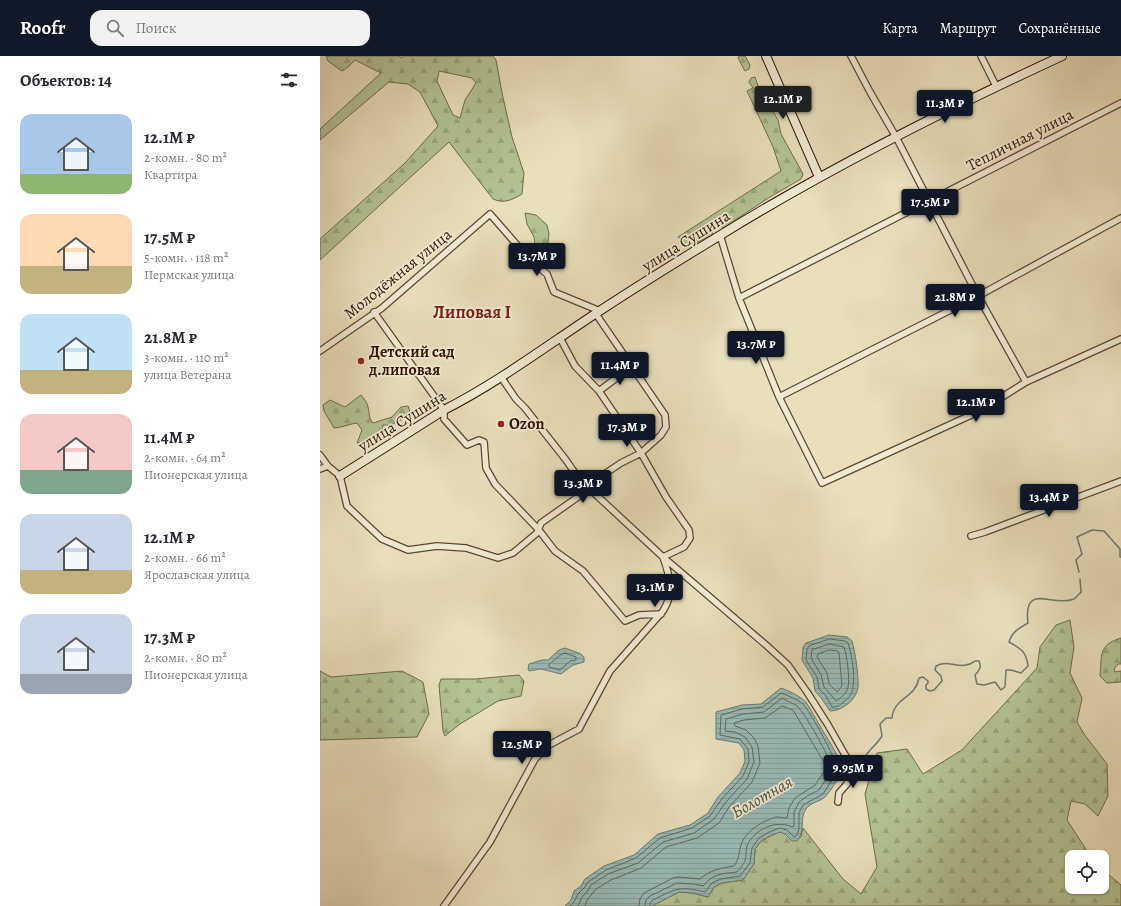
<!DOCTYPE html>
<html lang="ru">
<meta charset="utf-8">
<style>
:root{--surface:#fff;--page:#f2f2f3;--text:#2b2b33;--muted:#7c7c81;--accent:#111827}
body{margin:0;font-family:Alegreya,serif;background:var(--page);color:var(--text);height:100vh;display:flex;flex-direction:column;font-size:15px;white-space:nowrap}
*{box-sizing:border-box;margin:0}
p{font-size:13px;color:var(--muted)}
.icon{flex:none;width:22px;height:22px;fill:none;stroke:currentColor;stroke-width:2;stroke-linecap:round;stroke-linejoin:round}
.map{position:relative;flex:1;overflow:hidden}
.sheet{display:flex;flex-direction:column;background:var(--surface);width:320px}
.sheet>*{flex:none}
.tools{position:absolute;left:745px;top:794px;display:grid;gap:8px}
.tools a{display:grid;place-items:center;width:44px;height:44px;border-radius:8px;background:var(--surface);box-shadow:0 1px 3px #0004;font-size:20px}
.price{position:absolute;translate:-50% -34px;padding:0 9px;border-radius:4px;background:var(--accent);color:#fff;font-size:13px;line-height:26px;filter:drop-shadow(0 1px 2px #0008)}
.price::after{content:'';position:absolute;left:50%;top:24px;width:12px;height:9px;margin-left:-6px;background:inherit;clip-path:polygon(0 0,100% 0,50% 100%)}
.price.current{background:#222;color:#fff}
ul{padding:0;list-style:none}
li{display:flex;align-items:center;gap:12px;height:100px;padding:0 20px}
li span{display:grid;place-items:center;flex:none;width:112px;height:80px;border-radius:12px;color:#555}
li>.icon{margin-inline-start:auto}
span .icon{width:48px;height:48px;fill:#fffc;stroke-width:1}
li b{font-size:17px}
h2{display:flex;justify-content:space-between;align-items:center;height:48px;padding:0 20px;font-size:17px}
header{display:flex;align-items:center;gap:24px;box-sizing:border-box;height:56px;padding:0 20px;background:var(--accent);color:#fff}
header strong{font-size:19px}
nav{display:flex;gap:22px;margin-inline-start:auto;font-size:14px}
.search{width:280px;height:36px;background:var(--page);display:flex;align-items:center;gap:10px;box-sizing:border-box;padding:0 14px;border-radius:12px;color:var(--muted);font-size:15px}
main{display:flex;flex:1;min-height:0}
.map>svg:first-child{display:block}
.forest{fill:url(#forest-firs);stroke:#726b49;fill-rule:evenodd}
.water{fill:url(#water-rules);stroke:#6e786e}
.lines{fill:none;stroke-linecap:round;stroke-linejoin:round}
.shore{stroke:#64685c;stroke-width:1}
.stream{stroke:#6e786e;stroke-width:1.5}
.street-casing{stroke:#5e472f;stroke-width:8}
.secondary-casing{stroke:#301400;stroke-width:10}
.street{stroke:#f0ead3;stroke-width:5.5}
.secondary{stroke:#f0ead3;stroke-width:8}
.poi-dot{fill:#8f2418;stroke:#f0ead3;stroke-width:1.5}
.labels{text-anchor:middle;dominant-baseline:central;stroke-width:3.5;stroke-linejoin:round;paint-order:stroke}
.street-label{font-size:16px;fill:#301400;stroke:#f0ead3}
.poi-label{font-size:16px;font-weight:bold;fill:#301400;stroke:#f0ead3;text-anchor:start}
.water-label{font-size:17px;font-style:italic;fill:#544e40;stroke:#f0ead3}
.quarter-label{font-size:18px;font-weight:bold;fill:#7a1f14;stroke:#f0ead3}
</style>
<header>
<strong>Roofr</strong>
<div class="search"><svg class="icon" aria-label="search" viewBox="0 0 24 24"><circle cx="10" cy="10" r="6"/><path d="M15 15l6 6"/></svg>Поиск</div>
<nav><a>Карта</a><a>Маршрут</a><a>Сохранённые</a></nav>
</header>
<main>
<section class="sheet">
<h2>Объектов: 14<svg class="icon" aria-label="filters" viewBox="0 0 24 24"><path d="M4 7h16M4 17h16"/><circle cx="9" cy="7" r="2"/><circle cx="15" cy="17" r="2"/></svg></h2>
<ul>
<li><span style="background:linear-gradient(#a9c7e8 75%,#8fb573 0)"><svg class="icon" aria-label="home" viewBox="0 0 24 24"><path d="M3 11l9-7 9 7M6 9v11h12V9"/></svg></span><div><b>12.1M ₽</b><p>2-комн. · 80 m²</p><p>Квартира</p></div></li>
<li><span style="background:linear-gradient(#ffd9b3 65%,#c2b280 0)"><svg class="icon" aria-label="home" viewBox="0 0 24 24"><path d="M3 11l9-7 9 7M6 9v11h12V9"/></svg></span><div><b>17.5M ₽</b><p>5-комн. · 118 m²</p><p>Пермская улица</p></div></li>
<li><span style="background:linear-gradient(#bfe0f5 70%,#c2b280 0)"><svg class="icon" aria-label="home" viewBox="0 0 24 24"><path d="M3 11l9-7 9 7M6 9v11h12V9"/></svg></span><div><b>21.8M ₽</b><p>3-комн. · 110 m²</p><p>улица Ветерана</p></div></li>
<li><span style="background:linear-gradient(#f6c9c9 70%,#7fa58c 0)"><svg class="icon" aria-label="home" viewBox="0 0 24 24"><path d="M3 11l9-7 9 7M6 9v11h12V9"/></svg></span><div><b>11.4M ₽</b><p>2-комн. · 64 m²</p><p>Пионерская улица</p></div></li>
<li><span style="background:linear-gradient(#c9d6e8 70%,#c2b280 0)"><svg class="icon" aria-label="home" viewBox="0 0 24 24"><path d="M3 11l9-7 9 7M6 9v11h12V9"/></svg></span><div><b>12.1M ₽</b><p>2-комн. · 66 m²</p><p>Ярославская улица</p></div></li>
<li><span style="background:linear-gradient(#c9d6e8 75%,#9aa5b1 0)"><svg class="icon" aria-label="home" viewBox="0 0 24 24"><path d="M3 11l9-7 9 7M6 9v11h12V9"/></svg></span><div><b>17.3M ₽</b><p>2-комн. · 80 m²</p><p>Пионерская улица</p></div></li>
</ul>
</section>
<div class="map">
<svg width="801" height="850" viewBox="0 0 801 850">
<defs>
<pattern id="forest-firs" width="22" height="20" patternUnits="userSpaceOnUse"><rect width="22" height="20" fill="#b3c292"/><path d="M5 1l3.5 6h-7zM16 11l3.5 6h-7z" fill="#9aa67c"/></pattern>
<pattern id="water-rules" width="6" height="5" patternUnits="userSpaceOnUse"><rect width="6" height="5" fill="#98bbb7"/><path d="M0 2.5h6" fill="none" stroke="#83a09c"/></pattern>
</defs>
<rect width="100%" height="100%" fill="#e8dfbb"/>
<filter id="stains"><feTurbulence type="fractalNoise" baseFrequency=".005" numOctaves="4"/><feColorMatrix values="0 0 0 0 .2 0 0 0 0 .09 0 0 0 0 .02 0 0 0 .5 -.17"/></filter>
<radialGradient id="worn" r=".72"><stop offset=".6" stop-color="#630" stop-opacity="0"/><stop offset="1" stop-color="#630" stop-opacity=".3"/></radialGradient>
<path class="forest" d="M6,0H79L82,2L83,0H173L176,4L182,37L192,81L204,117L202,138C192,144 184,148 173,143L129,86L0,204V183L85,107L118,70L100,36L88,28L69,26L0,84V73L61,17L35,4L28,11L22,15L8,5ZM119,15L152,22L156,27L145,44L140,62L133,59L117,25Z
M419,0H425L430,9L429,13L425,15L418,2Z
M435,21L438,30L458,64L461,78L483,118L481,123L450,141L403,172L399,169L393,174L392,179L374,188L366,189L358,181L461,115L453,91L427,35L433,32L429,26L431,22Z
M205,157L216,159L227,169L229,178L228,187L221,204L217,201L214,181L207,168Z
M41,339C44,343 47,346 48,351C50,358 48,361 53,367L72,361L81,351L88,350L91,359L71,369H63L62,375L47,387H37L42,374L37,367C29,368 21,372 14,372L4,355L3,349L10,344L25,351Z
M750,564L754,591L750,617L762,642L757,666L764,678L787,708L788,740L778,760L765,748L751,745L747,764L771,801H752V831H782V813L801,829V850H332L359,836L373,837L388,841L394,831L402,827L423,824L434,808L435,793L441,785L450,780L460,776L465,778L472,785L481,781L483,772L523,823L541,838L557,811L545,738L557,697L587,693L603,718L642,694L717,612L720,591L736,569Z
M801,582V608H798L794,613L795,616L801,615V626L787,627L780,620C782,599 778,589 801,582Z
M0,615L11,621L82,615L103,626L109,658L97,681L0,684Z
M199,619L204,625L201,640L178,645L140,668L125,680L123,675L119,629L121,623H155Z"/>
<path class="water" d="M509,579L527,581L532,585C535,595 539,621 538,632C536,644 522,655 510,655L502,643L495,635L493,622L482,604L483,591L486,587Z
M245,592L261,598L264,601V606L253,609L241,618L221,613L209,615L208,613L209,608L222,604H228L239,594Z
M461,632C469,635 480,640 486,646L519,702L522,716C517,724 512,733 506,740C501,746 490,746 486,753C479,763 486,774 477,785H472L465,778L460,776L450,780L441,785L435,793L434,808L423,824L402,827L394,831L388,841L373,837L359,836L332,850H245L251,844L254,835L261,830L265,823L284,810L314,799L338,778L370,769L388,757L398,741L420,717L425,705L424,694L419,687L396,683V656L422,649L441,648Z"/>
<g class="lines">
<path class="shore" d="M510,583L525,585L528,587C532,600 535,618 533,631C533,637 528,643 523,646C520,650 517,651 512,651L506,640L499,633L497,621L486,604L487,593L489,590Z
M510,588L524,591C527,600 530,622 528,631C527,637 521,642 516,645L504,631L501,619L491,602L492,594Z
M510,594L518,595L519,597L522,630L517,636L509,628L507,617L497,601L498,598Z
M245,597L256,601V604L250,605L240,614L229,611V608C235,605 239,598 245,597Z
M250,850L254,846L258,838L264,832L268,826L286,814L316,802L340,782L372,772L390,760L401,744L423,720L429,706L428,693L420,683L400,679L401,659L422,653L443,651L461,637C465,638 480,645 483,648C492,659 516,702 518,715L503,738L483,749L479,757V772L477,779L474,781L467,774L460,772L449,776L439,782L432,792L430,807L420,820L401,823L392,827L385,836C359,830 357,832 333,844L330,847V850
M258,850L262,841L267,836L271,829L288,818L318,807L343,786L374,777L394,763L405,747L427,723L434,706L432,691L425,681L415,676L405,675L406,663L423,658L444,656L462,642C465,644 477,649 478,651C487,660 509,701 513,713L499,734L489,739L479,746L474,756V770L472,771C456,763 433,774 427,790C425,795 427,801 425,805C423,809 420,813 417,816C401,818 394,817 383,830L374,828L357,827L330,840L326,844L325,850
M265,850L267,844L276,833L291,824L321,812L346,791L377,782L399,767L409,751L432,726L440,707L438,690L434,682L426,674L415,670L414,667L424,664L445,662L462,650L473,654L505,708L506,713L495,729L475,742L469,752L467,762C464,762 461,761 457,761C444,764 425,775 421,789C418,798 420,802 414,810C401,812 390,814 380,823L359,821L353,822L324,837L320,843L319,850"/>
<path class="stream" d="M759,516L756,504L762,498L757,481L772,474L784,475L800,493V501H801
M531,710C542,708 545,699 552,692C556,688 559,685 562,680L560,668L566,662H572C574,641 595,643 599,622L603,621L608,625V627L606,629V633L610,635L614,634L622,625L621,620L615,614L616,610C629,602 641,616 655,605H659C662,611 659,615 655,619L657,628L664,629L675,626L681,634L685,631L686,614H691L701,617L708,610C706,595 701,593 689,586C692,576 699,572 708,567C703,525 733,552 754,543C756,542 759,538 761,536L760,523"/>
<g class="street-casing">
<path id="street" d="M531,0L550,36L576,81L658,240L706,326
M661,0L676,30
M400,179L419,242L459,341L502,427L660,355L706,326L801,283
M419,242L801,47
M54,256L124,354V363L147,389L159,384L164,386L166,412L175,428L218,473L235,495L263,515L305,565L319,559L341,558
M0,295L62,252L170,158L212,206L227,218L234,236L280,255
M181,321L196,343L205,352L246,404L259,423L343,501L446,589L468,609L487,636L508,669L528,704L530,716L527,728L519,737L518,746
M279,335L311,311
M459,341L658,240L801,162
M0,399L8,410L20,420L27,450L62,483L88,494L117,490L146,492L178,502L193,497L217,477L221,467L265,436L268,429L301,407L321,397L341,379L346,371L345,359L276,258
M0,413L8,410
M651,480L665,476L801,425
M124,850L170,786L215,703L229,689L259,673L290,615L343,555C355,536 350,521 343,501L364,491L370,482L369,474L346,441L321,397L279,335L255,310L240,282"/>
</g>
<g class="secondary-casing">
<path id="secondary" d="M446,0L499,121
M20,420L124,354C177,327 225,291 275,258C316,231 358,205 399,180C509,112 625,54 742,0"/>
</g>
<use href="#street" class="street"/>
<use href="#secondary" class="secondary"/>
</g>
<g class="poi-dot">
<circle cx="41" cy="305" r="4"/>
<circle cx="181" cy="368" r="4"/>
</g>
<g class="labels">
<g class="street-label">
<text transform="translate(700 84) rotate(-27)">Тепличная улица</text>
<text transform="translate(366 185) rotate(-32)">улица Сушина</text>
<text transform="translate(78 218) rotate(-39)">Молодёжная улица</text>
<text transform="translate(82 365) rotate(-32)">улица Сушина</text>
</g>
<g class="poi-label">
<text x="49" y="296">Детский сад<tspan x="49" dy="18">д.липовая</tspan></text>
<text x="189" y="368">Ozon</text>
</g>
<g class="water-label">
<text transform="translate(442 741) rotate(-30)">Болотная</text>
</g>
<g class="quarter-label">
<text x="152" y="256">Липовая I</text>
</g>
</g>
<rect width="100%" height="100%" filter="url(#stains)"/>
<rect width="100%" height="100%" fill="url(#worn)"/>
</svg>
<div class="tools">
<a><svg class="icon" aria-label="locate" viewBox="0 0 24 24"><circle cx="12" cy="12" r="6"/><path d="M12 2v4M12 18v4M2 12h4M18 12h4"/></svg></a>
</div>
<b class="price current" style="left:463px;top:64px">12.1M ₽</b>
<b class="price" style="left:625px;top:68px">11.3M ₽</b>
<b class="price" style="left:610px;top:167px">17.5M ₽</b>
<b class="price" style="left:217px;top:221px">13.7M ₽</b>
<b class="price" style="left:635px;top:262px">21.8M ₽</b>
<b class="price" style="left:436px;top:309px">13.7M ₽</b>
<b class="price" style="left:300px;top:330px">11.4M ₽</b>
<b class="price" style="left:656px;top:367px">12.1M ₽</b>
<b class="price" style="left:307px;top:392px">17.3M ₽</b>
<b class="price" style="left:263px;top:448px">13.3M ₽</b>
<b class="price" style="left:729px;top:462px">13.4M ₽</b>
<b class="price" style="left:335px;top:552px">13.1M ₽</b>
<b class="price" style="left:202px;top:709px">12.5M ₽</b>
<b class="price" style="left:533px;top:733px">9.95M ₽</b>
</div>
</main>
